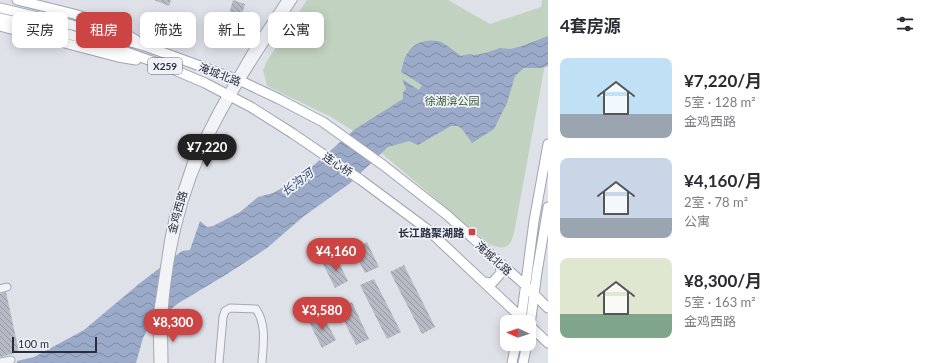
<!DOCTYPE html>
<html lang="zh">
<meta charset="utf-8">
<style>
:root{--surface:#fff;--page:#f2f2f3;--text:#2b2b33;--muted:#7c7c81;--accent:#cd4444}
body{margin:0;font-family:Lato,"Noto Sans SC",sans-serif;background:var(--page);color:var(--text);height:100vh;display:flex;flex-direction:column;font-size:15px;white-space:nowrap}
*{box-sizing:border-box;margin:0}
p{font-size:13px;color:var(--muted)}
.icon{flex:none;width:22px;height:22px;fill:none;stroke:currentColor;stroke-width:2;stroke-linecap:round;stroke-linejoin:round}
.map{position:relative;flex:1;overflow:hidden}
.side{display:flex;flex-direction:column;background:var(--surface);width:380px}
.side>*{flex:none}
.guide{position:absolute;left:12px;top:12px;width:380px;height:36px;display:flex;gap:8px}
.needle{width:26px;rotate:273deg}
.controls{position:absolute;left:500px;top:315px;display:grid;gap:8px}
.controls a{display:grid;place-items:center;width:36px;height:36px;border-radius:8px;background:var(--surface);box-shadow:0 2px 10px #0003;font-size:20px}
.scale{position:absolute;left:12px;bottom:10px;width:85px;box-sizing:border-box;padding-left:4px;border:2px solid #282d40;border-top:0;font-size:11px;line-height:14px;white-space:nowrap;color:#282d40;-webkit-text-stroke:3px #eff1f6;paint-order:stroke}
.price{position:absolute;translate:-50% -34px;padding:0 9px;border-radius:14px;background:var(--accent);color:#fff;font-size:13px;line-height:26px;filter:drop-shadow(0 1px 2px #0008)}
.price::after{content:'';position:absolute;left:50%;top:24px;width:12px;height:9px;margin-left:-6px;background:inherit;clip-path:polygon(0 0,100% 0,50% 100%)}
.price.on{background:#222;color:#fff}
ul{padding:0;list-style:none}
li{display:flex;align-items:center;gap:12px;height:100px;padding:0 12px}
li span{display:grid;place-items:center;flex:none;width:112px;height:80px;border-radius:8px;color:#555}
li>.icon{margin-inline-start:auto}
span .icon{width:48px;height:48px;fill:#fffc;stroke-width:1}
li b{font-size:17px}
h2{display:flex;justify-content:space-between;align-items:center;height:48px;padding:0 12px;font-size:17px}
.chip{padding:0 14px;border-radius:8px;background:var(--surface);box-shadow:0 2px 10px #0003;font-size:14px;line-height:36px}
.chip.on{background:var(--accent);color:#fff}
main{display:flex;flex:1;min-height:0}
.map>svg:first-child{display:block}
.green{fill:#c2d2c0}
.water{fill:url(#water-waves)}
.building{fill:url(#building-back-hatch)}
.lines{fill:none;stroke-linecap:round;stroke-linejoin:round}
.minor-casing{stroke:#a4a7b2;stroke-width:9}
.major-casing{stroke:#9fa4b4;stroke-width:11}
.minor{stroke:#f2f3f7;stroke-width:7}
.major{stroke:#fff;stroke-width:9}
.poi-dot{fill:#cd4444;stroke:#eff1f6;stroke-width:1.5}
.labels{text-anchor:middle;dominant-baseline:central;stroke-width:3.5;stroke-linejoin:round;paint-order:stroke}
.shield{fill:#eff1f6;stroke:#646877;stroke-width:1}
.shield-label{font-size:10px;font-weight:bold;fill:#282d40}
.street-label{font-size:11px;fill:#282d40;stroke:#eff1f6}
.park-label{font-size:11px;fill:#375b35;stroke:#eff1f6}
.poi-label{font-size:11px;font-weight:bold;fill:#282d40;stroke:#eff1f6;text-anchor:end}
.water-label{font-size:12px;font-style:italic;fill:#324673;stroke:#eff1f6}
</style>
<main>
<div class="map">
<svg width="548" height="363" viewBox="0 0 548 363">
<defs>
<pattern id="water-waves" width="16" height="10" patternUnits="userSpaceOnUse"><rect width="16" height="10" fill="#9aaac8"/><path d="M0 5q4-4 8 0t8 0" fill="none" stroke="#7e8ba4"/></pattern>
<pattern id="building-back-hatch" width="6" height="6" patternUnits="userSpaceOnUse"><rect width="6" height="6" fill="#b6bac5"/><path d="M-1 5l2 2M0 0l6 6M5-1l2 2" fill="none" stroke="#9498a1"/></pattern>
</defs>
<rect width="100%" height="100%" fill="#dfe1e8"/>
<path class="green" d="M307,0H448L490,24L541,7L542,0H548V48L515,228C511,246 508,252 489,244L360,135L331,117L267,86L263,70L267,61Z"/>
<path class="water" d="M548,36V66L541,68H524L515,76L507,103L494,129L472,143L462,129L458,126H451L418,145L409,141L388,147L349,184L304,216L267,248L227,274L177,304L148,328L143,338L136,363H17V361L34,357L84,330L140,283L182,251L190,250L200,221L207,227L213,226L240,212L258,197L273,193L298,179L355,129L403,99V92L406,89L402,79L419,90L422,85L401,72C403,65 404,57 409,51C416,41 432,38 443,43C449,46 455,52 461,56L469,54L474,55L485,53L500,48L510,49L522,46Z"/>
<path class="building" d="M154,0H171L169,6Z
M233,0L245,4L237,32L225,28Z
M367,242L379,267L365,273L353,249Z
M336,257L348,281L335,288L323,264Z
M404,265L435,327L422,334L390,272Z
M374,279L401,332L387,339L360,285Z
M6,292L19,352L0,357V294Z
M352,302L369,339L356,345L338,309Z
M323,315L336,340L322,348L309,322Z"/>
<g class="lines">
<g class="minor-casing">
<path id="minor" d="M0,289L7,287
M0,362L11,360
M158,363L157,316L169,238L174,215L192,161L218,110L251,53L286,0
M164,363C164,346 163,329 164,312C168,258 180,203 202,153C226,99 260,50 293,0
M219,363L223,317L225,311L230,308L256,309C267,325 263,345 262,363"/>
</g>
<g class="major-casing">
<path id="major" d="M17,0L74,14L112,26L136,40
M0,8L72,25L148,47L241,81L279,99L323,122L383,165L447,215L525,285L548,308
M0,18L71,35L115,48L163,65L205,83L251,107L292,133L361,180L427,229L526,322
M0,26L118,57L136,60
M484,282L492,283L501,273L500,263
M521,320L534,221L548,144
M529,325L548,343
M529,333L537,272L548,207
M512,363L516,344
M523,363L527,344"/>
</g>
<use href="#minor" class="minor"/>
<use href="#major" class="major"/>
</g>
<rect class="poi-dot" x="468" y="228" width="8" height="8" rx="2"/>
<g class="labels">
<rect class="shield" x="148" y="58" width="34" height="16" rx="3"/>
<g class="shield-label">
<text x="165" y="66">X259</text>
</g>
<g class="street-label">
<text transform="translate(220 74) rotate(21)">淹城北路</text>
<text transform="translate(338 164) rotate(34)">连心桥</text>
<text transform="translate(177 212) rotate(-74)">金鸡西路</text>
<text transform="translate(494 258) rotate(42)">淹城北路</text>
</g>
<g class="park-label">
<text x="452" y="100">徐湖渰公园</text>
</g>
<g class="poi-label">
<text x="464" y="232">长江路聚湖路</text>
</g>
<g class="water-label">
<text transform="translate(297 182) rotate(-37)">长沟河</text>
</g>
</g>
</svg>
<div class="controls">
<a><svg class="needle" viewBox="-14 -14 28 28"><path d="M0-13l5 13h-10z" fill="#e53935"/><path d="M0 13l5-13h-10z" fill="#7c7c81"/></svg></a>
</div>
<div class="scale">100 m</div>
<b class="price on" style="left:207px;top:168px">¥7,220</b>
<b class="price" style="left:336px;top:272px">¥4,160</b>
<b class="price" style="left:322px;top:331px">¥3,580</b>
<b class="price" style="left:173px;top:343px">¥8,300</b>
<div class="guide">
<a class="chip">买房</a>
<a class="chip on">租房</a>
<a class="chip">筛选</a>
<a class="chip">新上</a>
<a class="chip">公寓</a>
</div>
</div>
<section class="side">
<h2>4套房源<svg class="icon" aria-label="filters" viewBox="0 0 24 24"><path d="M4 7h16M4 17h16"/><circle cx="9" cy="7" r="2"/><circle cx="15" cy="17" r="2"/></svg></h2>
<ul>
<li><span style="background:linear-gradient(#bfe0f5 70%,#9aa5b1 0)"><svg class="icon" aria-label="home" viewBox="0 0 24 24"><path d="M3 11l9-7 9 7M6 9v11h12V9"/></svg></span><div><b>¥7,220/月</b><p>5室 · 128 m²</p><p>金鸡西路</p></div></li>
<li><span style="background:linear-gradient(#c9d6e8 75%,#9aa5b1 0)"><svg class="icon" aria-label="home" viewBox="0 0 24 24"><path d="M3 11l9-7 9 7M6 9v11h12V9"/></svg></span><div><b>¥4,160/月</b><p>2室 · 78 m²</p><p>公寓</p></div></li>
<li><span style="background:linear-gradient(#dfe7d0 70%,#7fa58c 0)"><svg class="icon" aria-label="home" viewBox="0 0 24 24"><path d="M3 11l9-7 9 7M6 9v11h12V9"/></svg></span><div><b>¥8,300/月</b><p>5室 · 163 m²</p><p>金鸡西路</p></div></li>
</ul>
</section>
</main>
